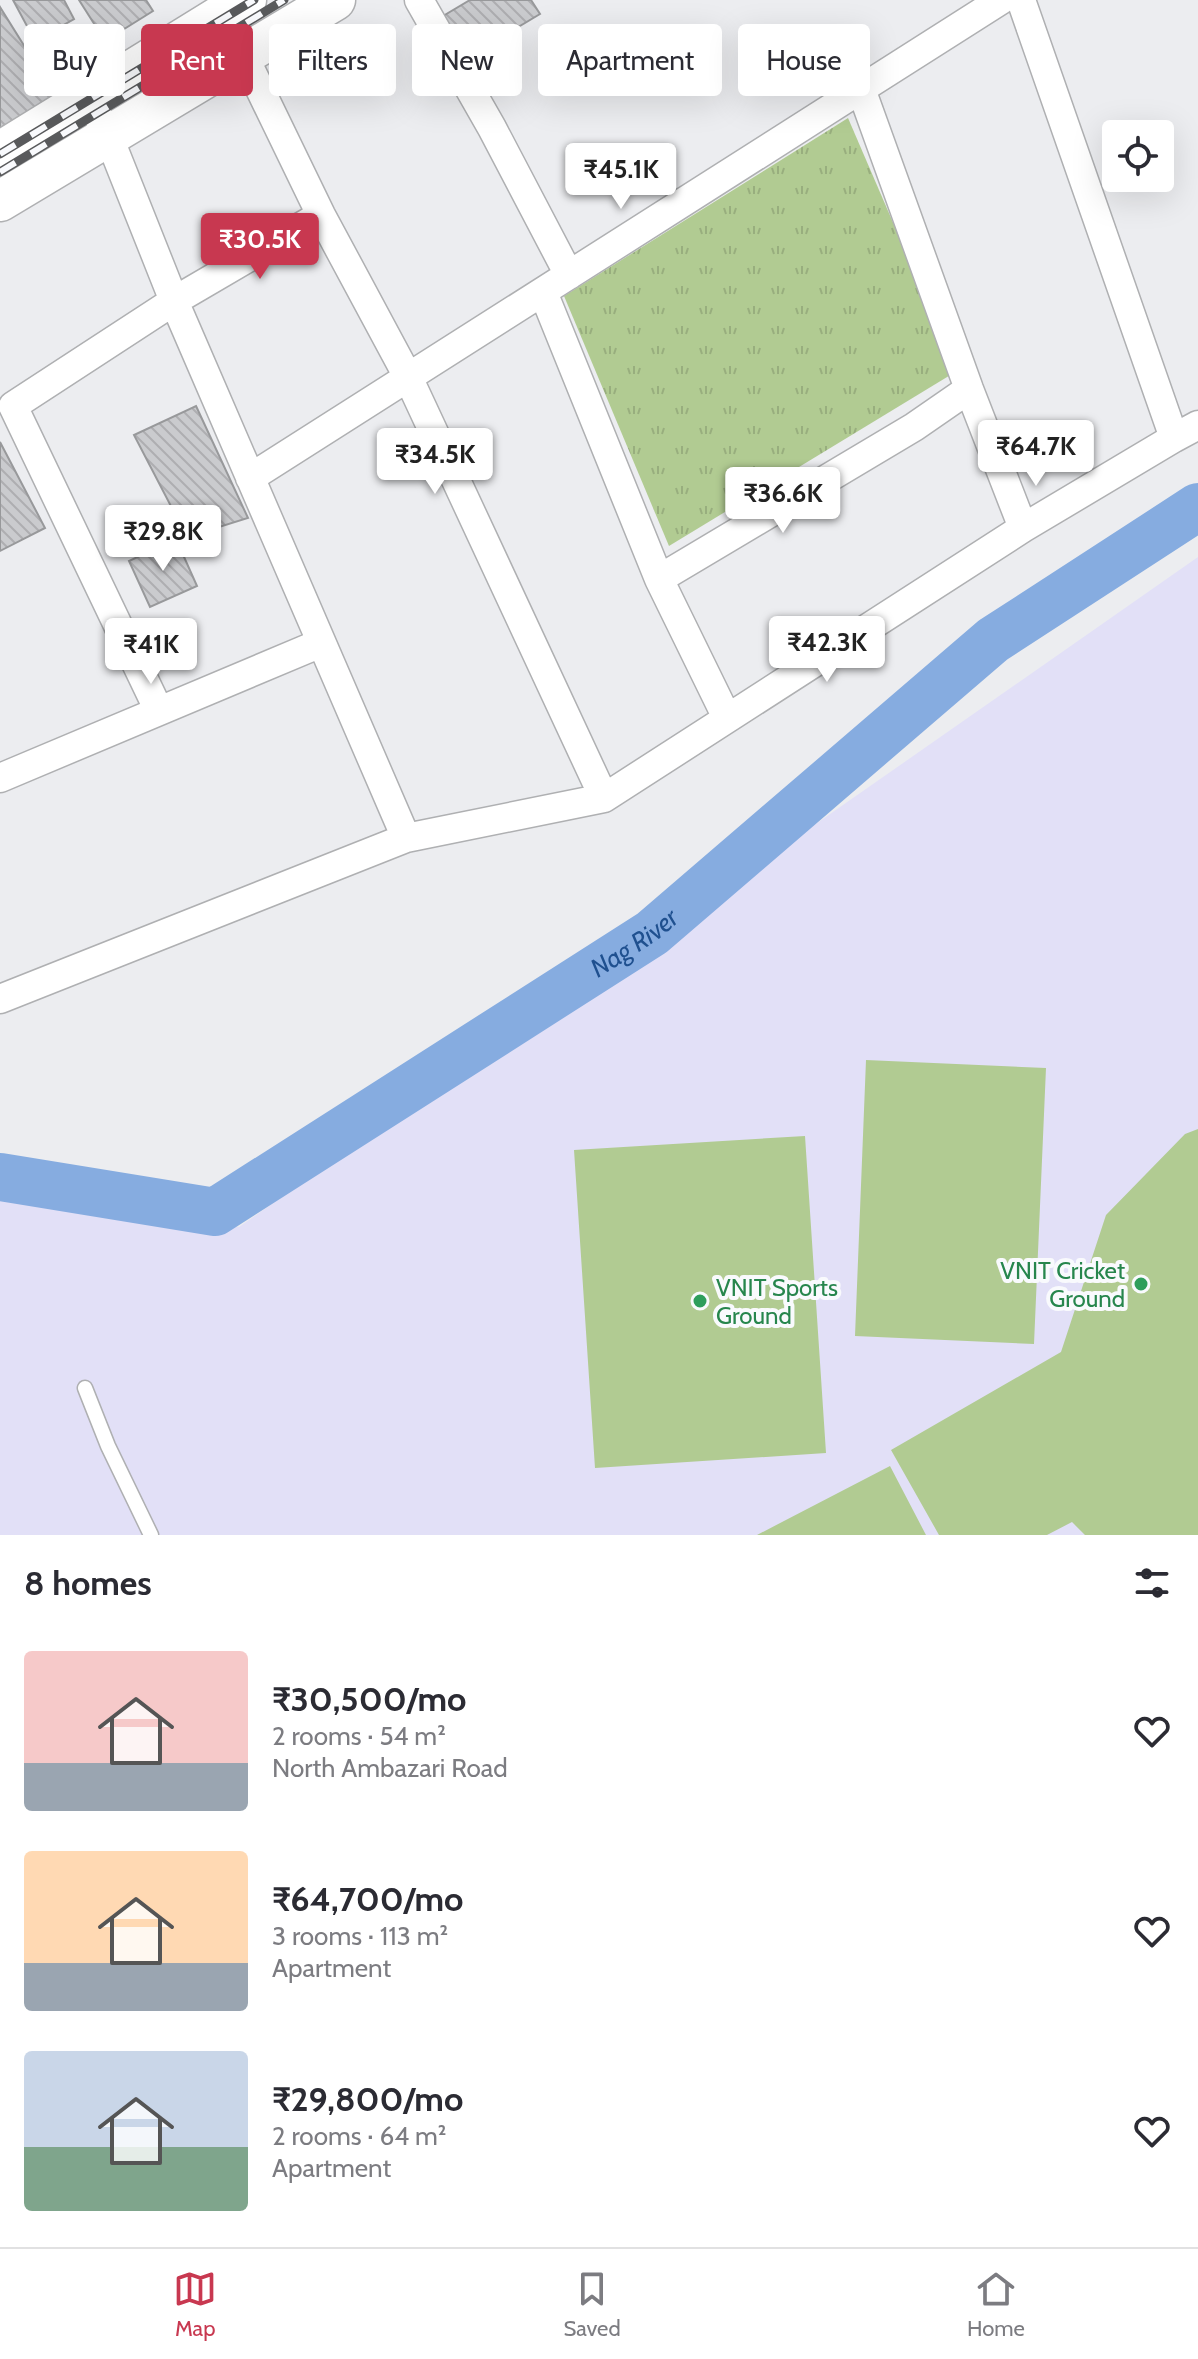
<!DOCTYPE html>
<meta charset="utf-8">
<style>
:root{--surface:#fff;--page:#f7f7f7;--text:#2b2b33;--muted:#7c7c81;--line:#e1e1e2;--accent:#c83850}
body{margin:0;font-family:Cabin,sans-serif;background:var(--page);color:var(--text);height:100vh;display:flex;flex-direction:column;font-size:30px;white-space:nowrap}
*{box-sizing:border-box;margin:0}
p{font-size:26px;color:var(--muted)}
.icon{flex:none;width:44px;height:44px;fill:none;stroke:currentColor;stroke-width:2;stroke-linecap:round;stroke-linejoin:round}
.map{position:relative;height:1535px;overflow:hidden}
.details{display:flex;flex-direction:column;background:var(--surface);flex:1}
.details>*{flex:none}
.banner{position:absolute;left:24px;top:24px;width:1150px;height:72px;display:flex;gap:16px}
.controls{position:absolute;left:1102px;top:120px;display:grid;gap:16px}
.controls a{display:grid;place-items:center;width:72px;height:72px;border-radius:8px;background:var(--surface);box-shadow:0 8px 32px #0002;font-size:40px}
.price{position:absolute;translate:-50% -68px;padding:0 18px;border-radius:8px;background:#fff;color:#222;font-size:26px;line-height:52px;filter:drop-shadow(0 2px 4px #0008)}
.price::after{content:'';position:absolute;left:50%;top:48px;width:24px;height:18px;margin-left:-12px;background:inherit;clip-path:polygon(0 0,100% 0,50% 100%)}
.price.current{background:var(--accent);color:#fff}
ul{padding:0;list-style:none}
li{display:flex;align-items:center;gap:24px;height:200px;padding:0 24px}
li span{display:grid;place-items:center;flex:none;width:224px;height:160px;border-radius:8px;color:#555}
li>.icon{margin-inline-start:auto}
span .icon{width:96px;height:96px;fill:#fffc;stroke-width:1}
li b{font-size:34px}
h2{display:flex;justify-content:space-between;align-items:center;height:96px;padding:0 24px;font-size:34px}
.tag{padding:0 28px;border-radius:8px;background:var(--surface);box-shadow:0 8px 32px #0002;font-size:28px;line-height:72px}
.tag.current{background:var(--accent);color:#fff}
.dock{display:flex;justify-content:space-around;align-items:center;height:112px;border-top:2px solid var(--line);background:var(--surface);font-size:22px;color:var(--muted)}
.dock a{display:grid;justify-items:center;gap:4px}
.dock .current{color:var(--accent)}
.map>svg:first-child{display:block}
.education{fill:#e2e0f7}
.grass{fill:url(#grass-tufts)}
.pitch{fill:#b1cb92}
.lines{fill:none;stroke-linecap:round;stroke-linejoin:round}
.river{stroke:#86ace0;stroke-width:48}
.building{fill:url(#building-back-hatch);stroke:#98999b;stroke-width:2}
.service-casing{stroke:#afb0b2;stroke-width:17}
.minor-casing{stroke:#afb0b2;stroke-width:31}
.secondary-casing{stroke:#afb0b2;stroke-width:43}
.service{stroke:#fff;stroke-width:14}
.minor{stroke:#fff;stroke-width:28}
.secondary{stroke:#fff;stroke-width:40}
.rail-casing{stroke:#595a5c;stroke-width:9}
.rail{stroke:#f9fafd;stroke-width:6;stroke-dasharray:18;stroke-linecap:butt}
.leisure-dot{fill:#2e9e5b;stroke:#f9fafd;stroke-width:3}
.labels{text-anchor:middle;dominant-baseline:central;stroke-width:8;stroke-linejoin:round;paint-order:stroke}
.leisure-label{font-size:24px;fill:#27864d;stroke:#f9fafd;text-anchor:end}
.water-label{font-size:26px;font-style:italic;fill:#1f508f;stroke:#f9fafd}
</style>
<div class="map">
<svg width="1198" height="1535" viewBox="0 0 1198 1535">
<defs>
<pattern id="grass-tufts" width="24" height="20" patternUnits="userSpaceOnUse" patternTransform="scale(2)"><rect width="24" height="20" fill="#b1cb92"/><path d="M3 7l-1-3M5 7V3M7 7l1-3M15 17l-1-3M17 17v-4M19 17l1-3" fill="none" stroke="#98ae7e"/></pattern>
<pattern id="building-back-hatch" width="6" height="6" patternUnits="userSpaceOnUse" patternTransform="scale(2)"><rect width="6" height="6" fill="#cacbce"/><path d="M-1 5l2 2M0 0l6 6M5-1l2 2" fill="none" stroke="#aeaeb1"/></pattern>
</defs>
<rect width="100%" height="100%" fill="#ecedf0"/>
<path class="education" d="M1198,557V1535H0V1191L239,1227Z"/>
<path class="grass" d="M848,118L957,371L669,546L564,296Z"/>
<path class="pitch" d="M866,1060L1046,1068L1034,1344L855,1336Z
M1198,1129V1535H1085L1072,1522L1047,1535H939L891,1450L1061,1352L1106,1215L1185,1134Z
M805,1136L826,1453L595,1468L574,1150Z
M890,1466L926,1535H757Z"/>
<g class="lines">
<path class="river" id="s1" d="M0,1177L215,1212L652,933L993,640L1198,507"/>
</g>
<path class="building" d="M13,0H64L74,19L35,41Z
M79,0H146L153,11L105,41Z
M470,0H531L540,14L463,60L438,19Z
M0,7L58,100L0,128Z
M196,406L248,518L187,537L134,435Z
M0,442L45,528L0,551Z
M176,539L197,586L150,607L129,561Z"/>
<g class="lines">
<g class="service-casing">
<path id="service" d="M85,1388L108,1446L151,1535"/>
</g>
<g class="minor-casing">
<path id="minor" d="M419,0L492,128L569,275
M1001,0L861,89L969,389L1023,528L1174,438L1021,0
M243,54L321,215L408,377L604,798L406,838
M543,292L659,579
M1174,438L1198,425
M250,478L861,89
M159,711L13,406L174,301L321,215
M727,718L659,579L914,427L969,389
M0,778L321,643
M604,798L1023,528
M0,999L406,838L174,301L108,135L88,98"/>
</g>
<g class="secondary-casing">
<path id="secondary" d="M0,152L246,0
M0,201L335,0"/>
</g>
<use href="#service" class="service"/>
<use href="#minor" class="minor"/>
<use href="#secondary" class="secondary"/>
<g class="rail-casing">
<path id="rail" d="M0,154L254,0
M0,172L284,0"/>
</g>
<use href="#rail" class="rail"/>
</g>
<g class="leisure-dot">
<circle cx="1141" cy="1284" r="8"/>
<circle cx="700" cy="1301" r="8"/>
</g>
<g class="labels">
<g class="leisure-label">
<text x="1125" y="1270">VNIT Cricket<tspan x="1125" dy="28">Ground</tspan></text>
<text x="716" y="1287" text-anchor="start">VNIT Sports<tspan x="716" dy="28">Ground</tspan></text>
</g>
<g class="water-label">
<text stroke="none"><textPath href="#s1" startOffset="716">Nag River</textPath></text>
</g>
</g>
</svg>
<div class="controls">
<a><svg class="icon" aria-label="locate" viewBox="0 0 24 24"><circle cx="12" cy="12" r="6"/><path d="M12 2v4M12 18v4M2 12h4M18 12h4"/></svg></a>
</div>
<b class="price" style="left:621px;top:211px">₹45.1K</b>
<b class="price current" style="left:260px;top:281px">₹30.5K</b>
<b class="price" style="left:1036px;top:488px">₹64.7K</b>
<b class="price" style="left:435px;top:496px">₹34.5K</b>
<b class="price" style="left:783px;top:535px">₹36.6K</b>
<b class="price" style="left:163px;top:573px">₹29.8K</b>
<b class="price" style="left:827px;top:684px">₹42.3K</b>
<b class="price" style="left:151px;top:686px">₹41K</b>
<div class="banner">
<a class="tag">Buy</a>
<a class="tag current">Rent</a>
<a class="tag">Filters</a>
<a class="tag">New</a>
<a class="tag">Apartment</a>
<a class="tag">House</a>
</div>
</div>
<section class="details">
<h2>8 homes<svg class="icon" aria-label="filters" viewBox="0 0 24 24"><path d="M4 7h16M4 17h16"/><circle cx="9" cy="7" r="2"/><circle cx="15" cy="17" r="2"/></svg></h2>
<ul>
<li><span style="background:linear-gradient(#f6c9c9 70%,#9aa5b1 0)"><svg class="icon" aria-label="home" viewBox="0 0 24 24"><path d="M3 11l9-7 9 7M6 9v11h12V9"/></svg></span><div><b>₹30,500/mo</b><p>2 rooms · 54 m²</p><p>North Ambazari Road</p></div><svg class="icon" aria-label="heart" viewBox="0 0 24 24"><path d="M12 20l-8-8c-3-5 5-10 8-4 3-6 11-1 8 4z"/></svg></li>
<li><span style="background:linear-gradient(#ffd9b3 70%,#9aa5b1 0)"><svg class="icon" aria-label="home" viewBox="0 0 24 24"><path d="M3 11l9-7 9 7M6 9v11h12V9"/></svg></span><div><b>₹64,700/mo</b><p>3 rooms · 113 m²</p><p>Apartment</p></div><svg class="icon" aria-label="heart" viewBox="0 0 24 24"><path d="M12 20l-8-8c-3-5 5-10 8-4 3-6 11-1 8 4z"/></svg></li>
<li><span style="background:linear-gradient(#c9d6e8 60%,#7fa58c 0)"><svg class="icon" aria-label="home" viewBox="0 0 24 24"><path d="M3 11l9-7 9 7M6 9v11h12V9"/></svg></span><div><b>₹29,800/mo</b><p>2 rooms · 64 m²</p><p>Apartment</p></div><svg class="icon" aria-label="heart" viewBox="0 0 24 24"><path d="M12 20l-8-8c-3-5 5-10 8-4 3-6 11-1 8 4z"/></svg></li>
</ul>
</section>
<nav class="dock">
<a class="current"><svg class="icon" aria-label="map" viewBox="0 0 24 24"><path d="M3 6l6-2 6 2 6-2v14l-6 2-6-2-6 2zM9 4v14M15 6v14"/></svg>Map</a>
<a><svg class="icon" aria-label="saved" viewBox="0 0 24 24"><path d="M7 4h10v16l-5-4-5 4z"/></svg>Saved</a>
<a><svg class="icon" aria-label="home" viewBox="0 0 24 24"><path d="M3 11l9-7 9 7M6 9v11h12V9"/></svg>Home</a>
</nav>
